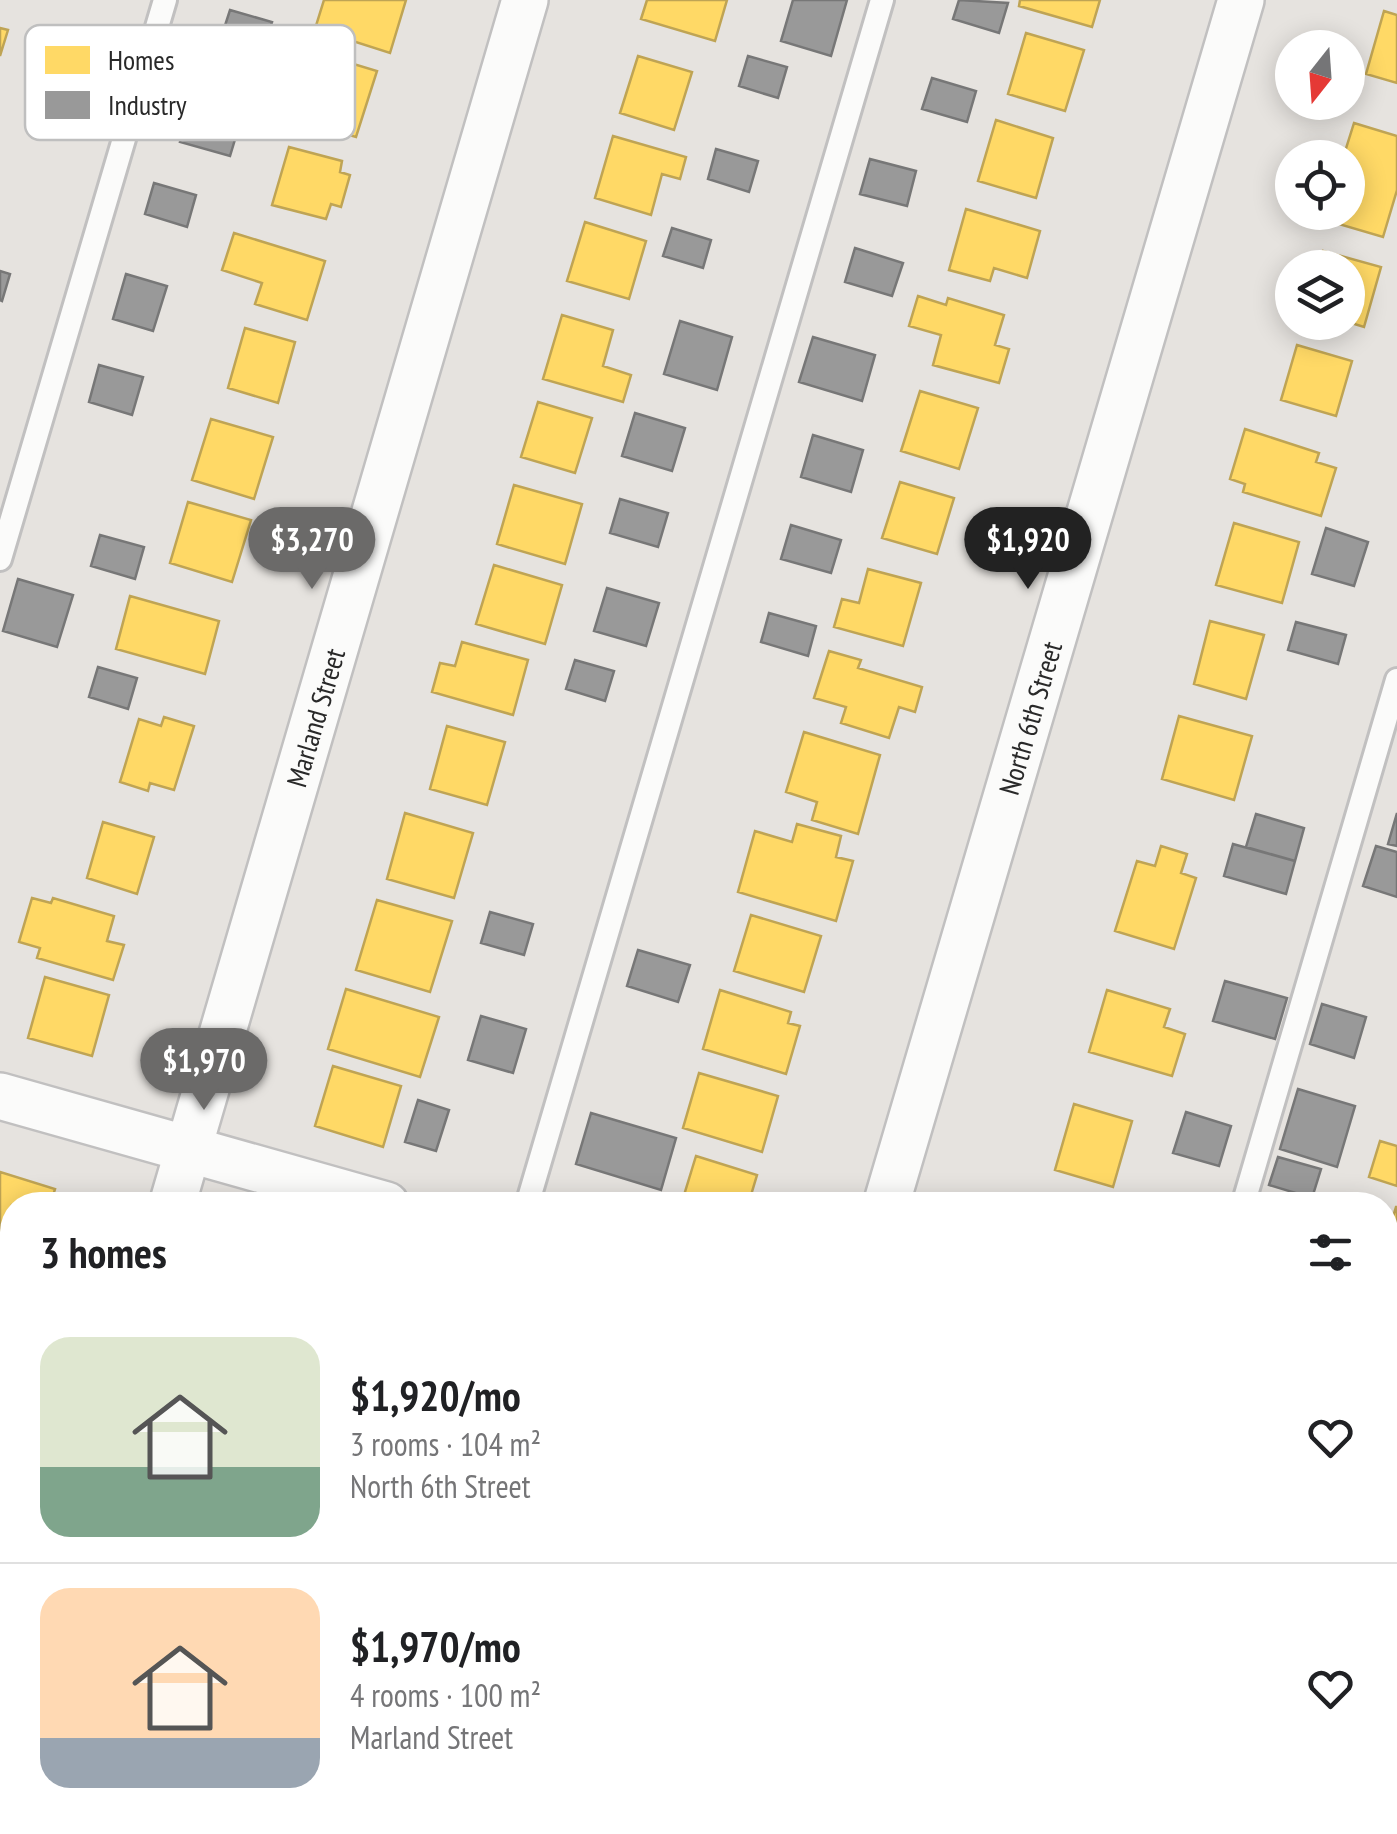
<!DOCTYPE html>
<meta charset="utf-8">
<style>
:root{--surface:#fff;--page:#f2f2f2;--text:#202124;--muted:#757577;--line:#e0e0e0;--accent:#6b6a69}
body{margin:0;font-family:"PT Sans Narrow",sans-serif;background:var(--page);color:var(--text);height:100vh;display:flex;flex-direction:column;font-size:38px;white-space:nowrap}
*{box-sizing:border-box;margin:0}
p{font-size:32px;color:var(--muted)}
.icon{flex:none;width:55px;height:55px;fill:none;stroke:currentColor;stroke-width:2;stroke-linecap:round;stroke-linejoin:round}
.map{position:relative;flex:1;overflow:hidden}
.details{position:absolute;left:0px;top:1192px;width:1398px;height:642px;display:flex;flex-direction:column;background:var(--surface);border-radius:40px 40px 0 0;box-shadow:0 5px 25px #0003}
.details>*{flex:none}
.needle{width:65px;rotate:197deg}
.tools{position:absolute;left:1275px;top:30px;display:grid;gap:20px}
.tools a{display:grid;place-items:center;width:90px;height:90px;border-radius:50%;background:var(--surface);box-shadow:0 5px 25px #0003;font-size:50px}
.price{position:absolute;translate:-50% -85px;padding:0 22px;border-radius:35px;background:var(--accent);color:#fff;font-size:32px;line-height:65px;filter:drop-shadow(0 2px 5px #0008)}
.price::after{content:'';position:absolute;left:50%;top:60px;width:30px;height:22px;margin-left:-15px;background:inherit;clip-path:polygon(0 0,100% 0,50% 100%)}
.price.selected{background:#222;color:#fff}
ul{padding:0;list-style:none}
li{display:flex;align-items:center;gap:30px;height:250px;padding:0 40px}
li+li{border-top:2px solid var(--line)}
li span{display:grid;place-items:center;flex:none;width:280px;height:200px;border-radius:30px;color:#555}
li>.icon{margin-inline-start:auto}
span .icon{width:120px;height:120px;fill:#fffc;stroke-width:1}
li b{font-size:42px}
h2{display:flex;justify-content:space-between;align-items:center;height:120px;padding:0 40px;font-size:42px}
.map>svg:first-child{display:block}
.homes{fill:#ffd966;stroke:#bfa454;stroke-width:2.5}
.industry{fill:#999;stroke:#777;stroke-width:2.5}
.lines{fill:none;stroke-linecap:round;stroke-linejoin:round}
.lane-casing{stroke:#c1c0c0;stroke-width:28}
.street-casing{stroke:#c1c0c0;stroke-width:50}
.lane{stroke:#fbfbfa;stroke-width:22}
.street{stroke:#fbfbfa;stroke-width:45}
.labels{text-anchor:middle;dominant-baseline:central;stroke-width:10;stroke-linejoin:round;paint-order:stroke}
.street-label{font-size:28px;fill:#292929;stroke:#fff}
.key{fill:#fff;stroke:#bfbfbf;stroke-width:2.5}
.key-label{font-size:28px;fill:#292929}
</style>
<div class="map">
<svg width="1397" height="1834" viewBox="0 0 1397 1834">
<rect width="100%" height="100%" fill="#e6e3df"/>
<path class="homes" d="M324,0H406L390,53L315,29Z
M647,0H727L715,41L641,19Z
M1020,0H1100L1092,27L1019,6Z
M1384,11L1397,15V83L1366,74Z
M0,28L8,30L0,56Z
M1026,33L1084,50L1065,111L1008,94Z
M327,56L377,71L356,137L307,123Z
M638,56L692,72L674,130L620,113Z
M996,120L1053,138L1036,198L978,181Z
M1354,123L1397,136V190L1383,237L1325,220L1327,212H1348V158H1343Z
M613,136L686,157L680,179L662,174L651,215L595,198Z
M289,147L342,161L340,172L350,175L341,207L331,204L326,219L272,205Z
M966,209L1040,231L1027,278L994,268L990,281L949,270Z
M585,222L646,241L629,299L567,281Z
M234,233L325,261L307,320L255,304L262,283L222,270Z
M1323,251L1381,267L1364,327L1348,322V268H1318Z
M918,296L946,305L948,298L1004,315L995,345L1009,349L999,383L933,365L941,335L909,326Z
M562,315L613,330L603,366L631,375L623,402L543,379Z
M245,328L295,342L278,403L228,388Z
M1297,345L1352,361L1336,416L1281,400Z
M920,391L978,408L959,469L901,451Z
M538,402L592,418L575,473L521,457Z
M211,419L273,437L254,499L192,480Z
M1245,429L1319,453L1316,462L1336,468L1321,516L1243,492L1245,484L1230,479Z
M900,482L954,498L937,554L882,538Z
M514,485L582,504L565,564L497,544Z
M188,502L251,520L232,582L170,563Z
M1234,523L1299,542L1282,603L1216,585Z
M494,565L562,585L545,644L476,624Z
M868,569L921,583L903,646L834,627L842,599L859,603Z
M130,596L219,621L205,674L116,649Z
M1210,621L1264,635L1246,699L1194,684Z
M462,642L528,660L513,715L432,692L440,663L455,666Z
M829,651L861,660L858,668L922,687L915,712L899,707L889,738L841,723L846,707L814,698Z
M1179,716L1252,736L1234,800L1162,779Z
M164,717L194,726L174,790L150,783L148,791L120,782L139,719L161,726Z
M447,726L505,742L487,805L430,789Z
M804,732L880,755L858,834L812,820L817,802L786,792Z
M405,813L473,833L454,898L387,879Z
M103,822L154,837L137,894L87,878Z
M797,824L841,836L836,857L853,861L836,921L738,892L755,831L792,842Z
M1161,846L1187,854L1181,873L1196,878L1174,949L1115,931L1137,861L1155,866Z
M32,898L51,903L53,898L114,916L107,941L124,945L113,980L37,958L40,948L19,942Z
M377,900L452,921L430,992L356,970Z
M751,915L821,936L804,992L734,971Z
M45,977L109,995L92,1056L28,1038Z
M346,989L439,1017L420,1077L328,1049Z
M720,990L791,1012L788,1023L800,1026L786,1074L703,1049Z
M1107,990L1170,1009L1164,1027L1185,1034L1172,1076L1089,1052Z
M333,1066L401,1086L383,1147L315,1126Z
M699,1073L778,1096L762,1152L683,1128Z
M1074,1104L1132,1121L1113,1187L1055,1170Z
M1380,1141L1397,1146V1186L1369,1177Z
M696,1156L757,1175L748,1205H681Z
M0,1172L55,1189L50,1205H12V1239L0,1235Z
M1396,1207H1397V1277L1385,1274V1243Z
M0,1285L12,1289L0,1342Z
M1385,1291L1397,1294V1362L1385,1358Z
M1385,1375L1397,1378V1443L1385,1440Z
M1385,1572L1397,1575L1385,1612Z
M97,1822L135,1834H94Z
M156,1822H199L196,1834Z
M497,1822H588L584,1834H494Z
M841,1822H900L897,1834Z
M1213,1822H1317L1313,1834H1210Z"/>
<path class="industry" d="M793,0H847L831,56L781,41Z
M959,0L1008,3L999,33L953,19Z
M230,10L272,22L262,54L220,41Z
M748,56L787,67L778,98L739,86Z
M932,78L976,91L967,122L922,109Z
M191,102L242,116L230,156L180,142Z
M716,149L758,161L749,192L708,179Z
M870,159L916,171L907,206L860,194Z
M154,183L196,195L187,227L145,214Z
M672,228L711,240L703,268L663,256Z
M855,248L903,263L892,296L845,282Z
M0,271L10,274L2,301L0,300Z
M126,274L167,286L153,331L113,319Z
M680,321L732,337L717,390L664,374Z
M813,337L875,355L862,401L799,382Z
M99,365L143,377L132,415L89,402Z
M635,413L685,428L672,471L622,456Z
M813,435L863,450L851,492L801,477Z
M620,499L668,513L658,547L610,533Z
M791,525L841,540L831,573L781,559Z
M1326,528L1368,542L1354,586L1312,574Z
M100,535L144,547L135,579L91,566Z
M18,579L73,595L57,647L3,631Z
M607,588L659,603L646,646L594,631Z
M769,613L816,626L808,656L761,642Z
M1296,622L1346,635L1338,664L1288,650Z
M575,660L614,671L605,701L566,689Z
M98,667L137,678L128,709L89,697Z
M1397,813V846L1388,844Z
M1256,814L1304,828L1295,861L1246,847Z
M1233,844L1295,861L1286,894L1224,876Z
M1376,846L1397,852V897L1363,886Z
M490,912L533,924L524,955L481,943Z
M638,950L690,965L678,1002L627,986Z
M1225,981L1287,998L1275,1039L1213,1021Z
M1322,1004L1366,1017L1354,1058L1310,1044Z
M481,1016L526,1029L513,1073L468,1060Z
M1298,1089L1355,1106L1337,1167L1280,1149Z
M418,1100L449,1110L436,1151L405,1142Z
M1186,1112L1231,1126L1219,1166L1173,1153Z
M591,1113L676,1138L661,1190L576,1164Z
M1278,1157L1321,1169L1312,1198L1269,1185Z
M974,1822H1031L1027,1834H971Z"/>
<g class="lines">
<g class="lane-casing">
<path id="lane" d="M0,559L165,0
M527,1205L882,0
M1243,1205L1397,680
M344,1834L347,1822
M1059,1834L1062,1822"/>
</g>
<g class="street-casing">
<g id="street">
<path d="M0,1096L386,1205"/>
<path id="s1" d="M172,1205L525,0"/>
<path id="s2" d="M886,1205L1241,0"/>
<path d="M1385,1499L1397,1502"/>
<path d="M0,1788L12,1746"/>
<path d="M703,1834L707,1822"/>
</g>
</g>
<use href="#lane" class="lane"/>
<use href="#street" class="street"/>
</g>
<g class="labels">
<g class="street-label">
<text stroke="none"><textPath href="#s1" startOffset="508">Marland Street</textPath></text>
<text stroke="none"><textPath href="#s2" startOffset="508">North 6th Street</textPath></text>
</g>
</g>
<rect x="25" y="25" width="330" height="115" rx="15" class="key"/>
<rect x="45" y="46" width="45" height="28" fill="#ffd966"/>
<rect x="45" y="91" width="45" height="28" fill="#999"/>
<g class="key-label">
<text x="108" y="70">Homes</text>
<text x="108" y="115">Industry</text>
</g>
</svg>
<div class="tools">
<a><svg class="needle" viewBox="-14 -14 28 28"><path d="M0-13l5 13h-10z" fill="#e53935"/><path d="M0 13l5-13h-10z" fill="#757577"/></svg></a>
<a><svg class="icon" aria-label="locate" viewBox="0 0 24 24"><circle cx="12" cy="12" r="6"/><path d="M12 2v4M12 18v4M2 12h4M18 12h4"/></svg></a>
<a><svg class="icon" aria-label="layers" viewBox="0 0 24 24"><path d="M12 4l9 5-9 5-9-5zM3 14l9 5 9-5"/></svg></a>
</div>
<b class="price" style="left:312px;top:592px">$3,270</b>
<b class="price selected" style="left:1028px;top:592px">$1,920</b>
<b class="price" style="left:204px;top:1113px">$1,970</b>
<section class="details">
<h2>3 homes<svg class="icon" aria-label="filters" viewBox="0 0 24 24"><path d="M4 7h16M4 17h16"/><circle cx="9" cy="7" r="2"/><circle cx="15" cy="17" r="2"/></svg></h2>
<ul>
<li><span style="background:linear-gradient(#dfe7d0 65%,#7fa58c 0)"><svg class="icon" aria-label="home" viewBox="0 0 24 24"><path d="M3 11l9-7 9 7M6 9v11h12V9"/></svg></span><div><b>$1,920/mo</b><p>3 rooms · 104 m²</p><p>North 6th Street</p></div><svg class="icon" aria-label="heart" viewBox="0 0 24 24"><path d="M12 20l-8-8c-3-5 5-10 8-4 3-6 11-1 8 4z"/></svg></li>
<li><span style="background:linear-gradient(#ffd9b3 75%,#9aa5b1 0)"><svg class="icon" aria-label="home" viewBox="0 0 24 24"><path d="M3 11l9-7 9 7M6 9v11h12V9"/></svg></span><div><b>$1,970/mo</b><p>4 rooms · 100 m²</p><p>Marland Street</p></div><svg class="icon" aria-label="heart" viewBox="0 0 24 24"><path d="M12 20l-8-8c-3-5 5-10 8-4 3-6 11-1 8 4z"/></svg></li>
</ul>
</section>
</div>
